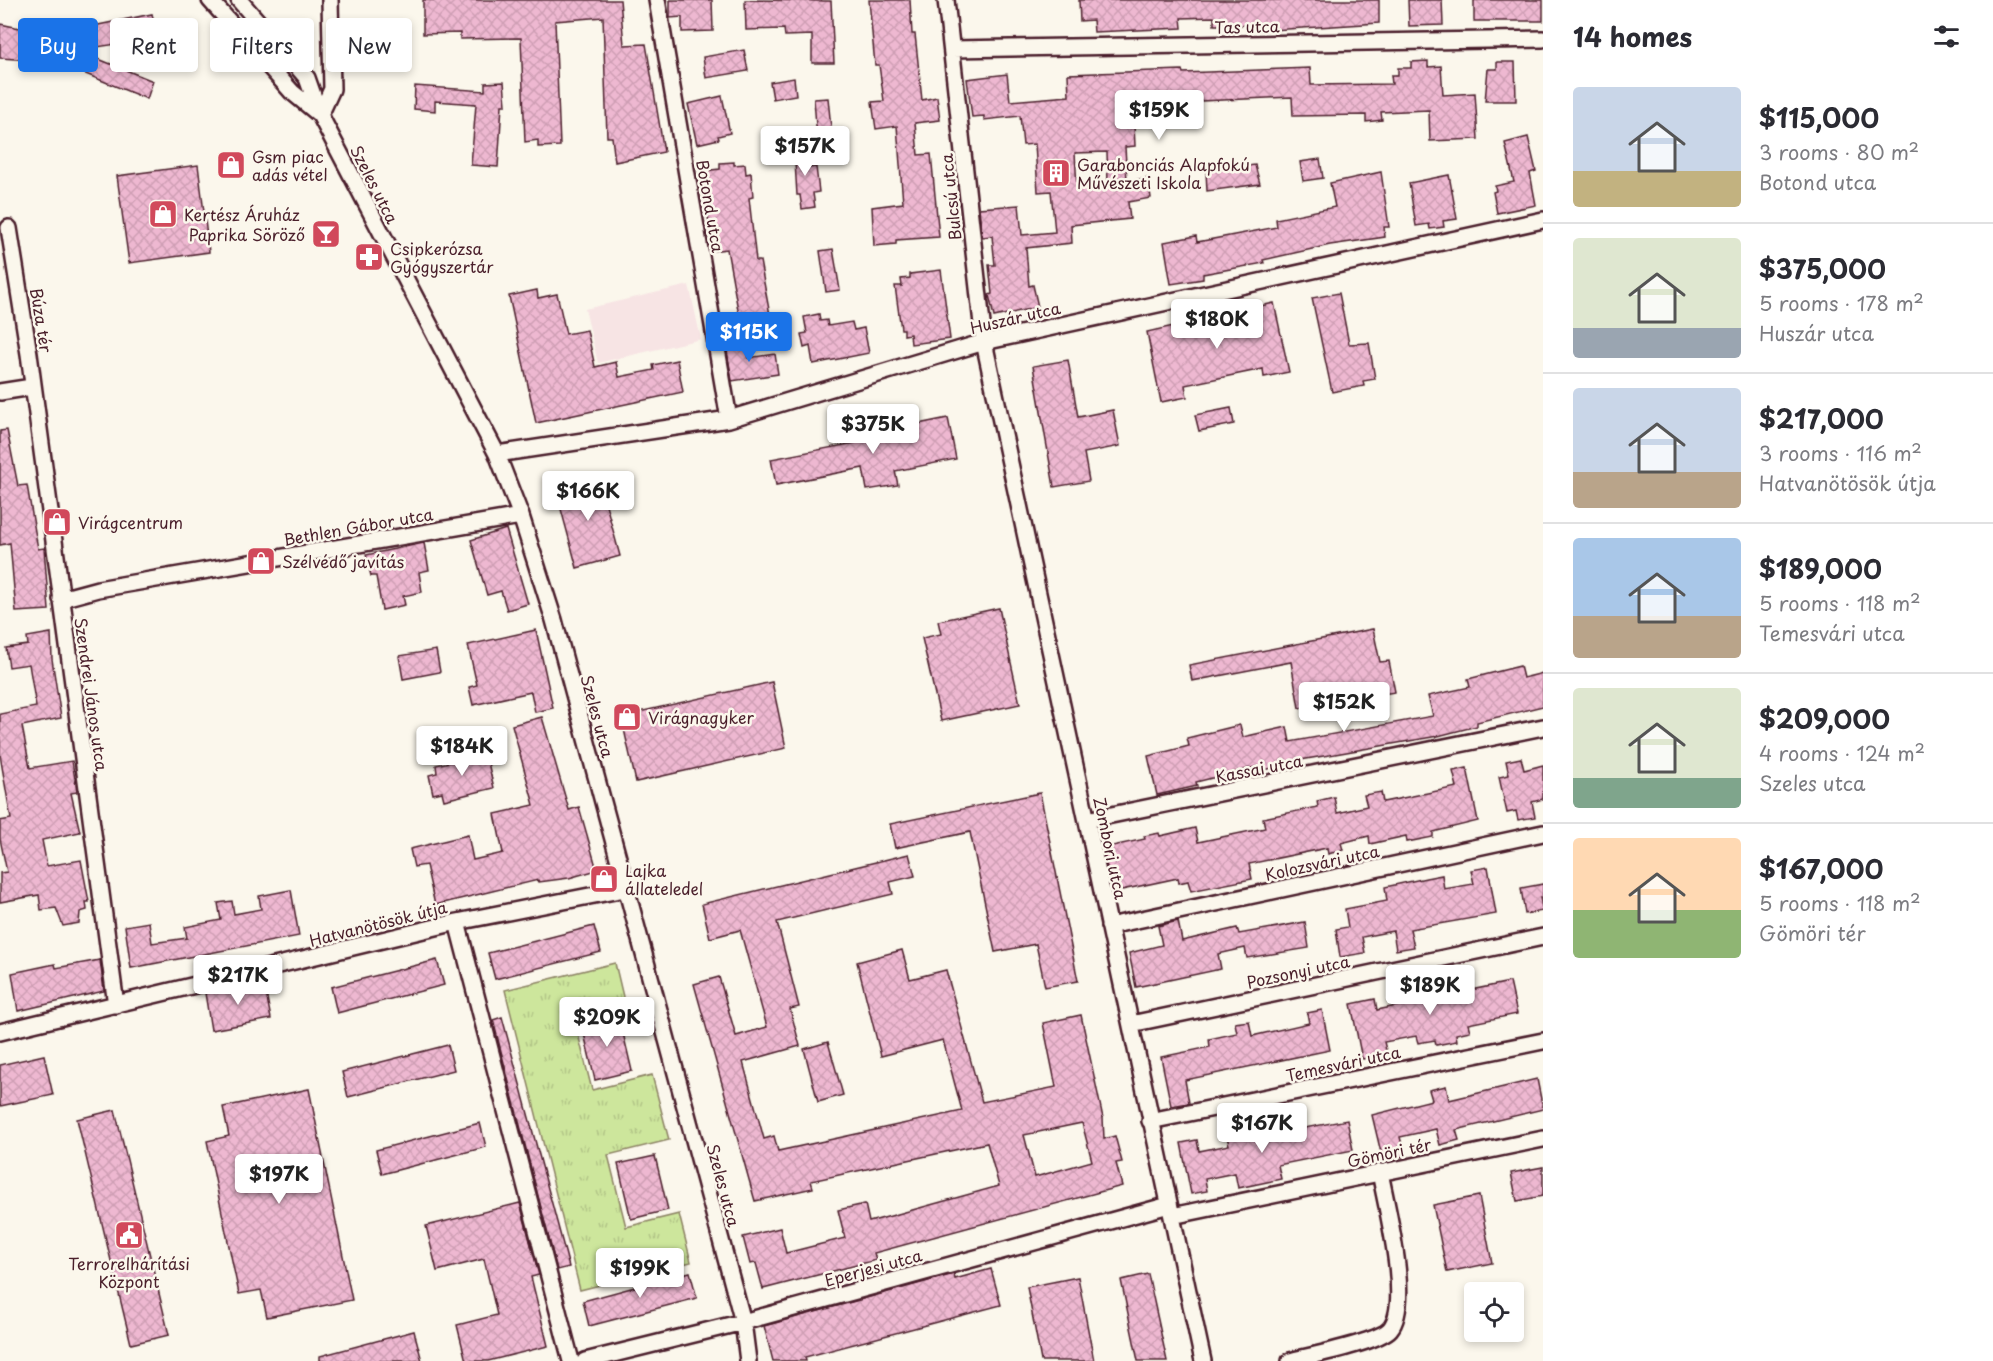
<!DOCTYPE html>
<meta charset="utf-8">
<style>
:root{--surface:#fff;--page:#f2f2f3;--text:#2b2b33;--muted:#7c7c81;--line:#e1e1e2;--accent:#1a73e8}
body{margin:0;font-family:"Playpen Sans",sans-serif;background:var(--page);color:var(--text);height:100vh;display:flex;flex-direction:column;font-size:22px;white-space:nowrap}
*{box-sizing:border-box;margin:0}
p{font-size:20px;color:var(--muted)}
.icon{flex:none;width:33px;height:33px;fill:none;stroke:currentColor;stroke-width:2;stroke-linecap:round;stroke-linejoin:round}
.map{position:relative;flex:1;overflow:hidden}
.side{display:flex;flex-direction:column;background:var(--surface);width:450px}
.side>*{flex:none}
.top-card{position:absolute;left:18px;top:18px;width:570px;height:54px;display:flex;gap:12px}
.tools{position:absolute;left:1464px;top:1282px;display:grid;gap:12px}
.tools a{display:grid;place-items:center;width:60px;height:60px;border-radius:6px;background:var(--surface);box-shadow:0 3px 9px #0003;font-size:30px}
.price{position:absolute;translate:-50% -51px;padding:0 14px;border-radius:6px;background:#fff;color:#222;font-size:20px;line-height:39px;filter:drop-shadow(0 2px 3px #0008)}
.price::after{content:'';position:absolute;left:50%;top:36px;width:18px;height:14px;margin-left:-9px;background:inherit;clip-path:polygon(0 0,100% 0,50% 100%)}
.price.active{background:var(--accent);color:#fff}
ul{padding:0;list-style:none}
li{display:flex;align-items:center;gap:18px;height:150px;padding:0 30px}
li+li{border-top:2px solid var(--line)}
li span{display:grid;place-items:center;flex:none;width:168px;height:120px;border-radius:6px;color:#555}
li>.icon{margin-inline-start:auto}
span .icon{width:72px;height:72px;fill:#fffc;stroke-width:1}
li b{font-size:26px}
h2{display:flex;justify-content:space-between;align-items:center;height:72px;padding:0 30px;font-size:26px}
.pill{padding:0 21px;border-radius:6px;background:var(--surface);box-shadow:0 3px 9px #0003;font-size:21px;line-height:54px}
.pill.active{background:var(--accent);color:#fff}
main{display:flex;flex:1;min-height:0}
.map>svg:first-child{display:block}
.built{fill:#f7e4e4}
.grass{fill:url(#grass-tufts);stroke:#8c8264;stroke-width:1.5}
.building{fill:url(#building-cross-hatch);stroke:#4a1f2b;stroke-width:1.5;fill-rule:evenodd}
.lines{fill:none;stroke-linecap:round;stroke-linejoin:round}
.street-casing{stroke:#4a1f2b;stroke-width:20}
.street{stroke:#fbf7ec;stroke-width:15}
.labels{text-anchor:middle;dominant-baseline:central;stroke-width:5;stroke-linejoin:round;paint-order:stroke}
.street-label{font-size:16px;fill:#4a1f2b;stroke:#fbf7ec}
.poi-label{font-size:16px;fill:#4a1f2b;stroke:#fbf7ec;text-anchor:start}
</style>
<main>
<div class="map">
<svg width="1543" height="1361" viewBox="0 0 1543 1361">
<defs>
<pattern id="grass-tufts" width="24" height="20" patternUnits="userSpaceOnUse" patternTransform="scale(1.5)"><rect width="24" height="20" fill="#cde69c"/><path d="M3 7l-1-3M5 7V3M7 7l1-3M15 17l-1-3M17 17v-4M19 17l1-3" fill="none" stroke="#b2c587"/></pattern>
<pattern id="building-cross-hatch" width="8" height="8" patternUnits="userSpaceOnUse" patternTransform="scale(1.5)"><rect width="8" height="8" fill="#eeb8d1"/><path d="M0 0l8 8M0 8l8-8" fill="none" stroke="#ce9eb4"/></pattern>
</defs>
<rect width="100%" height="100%" fill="#fbf7ec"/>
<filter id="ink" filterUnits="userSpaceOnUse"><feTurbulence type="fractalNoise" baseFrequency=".0167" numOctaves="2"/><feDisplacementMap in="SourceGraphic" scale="12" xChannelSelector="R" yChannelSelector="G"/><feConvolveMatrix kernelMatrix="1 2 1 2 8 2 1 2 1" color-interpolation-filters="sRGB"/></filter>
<g filter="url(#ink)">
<path class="built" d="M689,285L701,339L598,363L585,309Z"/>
<path class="grass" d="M615,963L624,1001L573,1014L592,1090L652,1075L669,1140L608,1155L626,1227L679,1214L691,1262L580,1290L505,990Z"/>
<path class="building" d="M423,0H620L624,45L646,44L664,152L615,162L612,137H607L603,17L555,21L560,146L538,147V140L525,142L521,38L460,39V33L423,34Z
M670,0H712L713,31L682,32V17L670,18Z
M745,0L831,1L834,63H812V35L785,36L784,29L746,30Z
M869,0H910L912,34H915L922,100L937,97L940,120L915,123L918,155L931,154L939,237L896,240V244L874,246L872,207L903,203L897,126L876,129L872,102L884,101L879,65H875Z
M1079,0H1379V23L1272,30V25H1214V17L1181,18L1182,28L1094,32L1093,20L1080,21Z
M1408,0H1442L1443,25L1409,26Z
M1474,0H1543V21H1474Z
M152,14L158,38L76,50L153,81L147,99L71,68L31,60L0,58V24L34,31L74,30Z
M744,50L748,71L706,78L703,57Z
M1428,61V67L1441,66L1443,95L1475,93L1478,139L1430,141L1429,110L1381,112L1382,120L1366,122V115L1293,116L1292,97L1133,104L1135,146L1125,147L1127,181L1148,178L1151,198L1128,202L1130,219L1071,225L1072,243L1026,248L1029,286L1033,285L1038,307L994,317L989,295L992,294L989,265H995L992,236L982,237L979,208L1019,205L1022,235L1055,232L1051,191L1038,192L1035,144L1023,145L1020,116L984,120V116L972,117L967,79L1007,74L1010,101L1069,96L1068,74L1182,70L1183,73L1310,68L1311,85L1392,84L1391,75H1398V68H1411V62ZM1107,152L1108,183L1077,187L1075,153Z
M1497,62H1515L1516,101H1485L1488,69H1497Z
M794,78L796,95L773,99L770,82Z
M504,82L506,105H502L498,167L471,165L476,104L435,101V111L414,109L415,86L485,91V83Z
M722,96L730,133L718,136L719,139L697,144L688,104Z
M828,98L832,138L817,139L814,99Z
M1528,137L1536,171L1530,173L1536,205L1497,213L1493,192L1496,191L1495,186L1514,182L1505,143Z
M807,143L810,168L816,167L819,192L813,193L815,207L802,209L800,195H797L794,145Z
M1320,159L1323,178L1303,181L1300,162Z
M734,162V165L745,164L746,174L751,173L753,197L749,198L756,261H760L770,315L740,321L727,249L712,251L703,171L720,169V163Z
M198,165L209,252L129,263L117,176Z
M1255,165L1260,184L1207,191L1206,171Z
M1381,172L1389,227H1384L1385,237L1330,245L1263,260L1264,263L1203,274V279L1171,284L1164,242L1196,236L1197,242L1277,227L1276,219L1335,207L1330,183Z
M1449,175L1457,219L1443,221L1444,227L1430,229L1429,224L1416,226L1409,183Z
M833,249L840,290L826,292L820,251Z
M941,270L950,339L911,344L910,334L904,335V329H901L895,286H902L901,279L910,278V274Z
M537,290L538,298L557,294L566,334L587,330L595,367L616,362L619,377L654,370L653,365L677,360L683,392L536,423L509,296Z
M1339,293L1349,344L1369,343L1375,379L1363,381L1364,386L1332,392L1312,298Z
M1274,303L1289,372L1264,377L1263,369L1185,385L1187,397L1161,402L1147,332Z
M819,314L820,321L827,320L828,326L852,322L854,330L864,328L869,353L813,364L810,346L804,348L801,334L807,333L804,317Z
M745,342L748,358L775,354L778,374L732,381L726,345Z
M1068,360L1078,417L1113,410L1120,446L1084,453L1089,481L1054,487L1033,366Z
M1231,408L1234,424L1199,431L1195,415Z
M948,418L956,459L895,471L898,485L867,490L863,468L776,485L771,459L855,443L854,437Z
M7,430L18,486L27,485L38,549L44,548L49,610L16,612L10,543L0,545V431Z
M598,475L620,556L577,568L555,487Z
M506,529L528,604L507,610L501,591L487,595L471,540Z
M424,543L429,570L419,572L422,592L403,596L405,605L382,610L376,576H371L366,555Z
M999,608L1020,704L941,721L922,638L941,634L938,621Z
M1373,629L1380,662L1389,661L1395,692L1299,708L1291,662L1192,681L1189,665Z
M536,630L553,708L535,712L531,692L473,705L469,687L477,685L468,645Z
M51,633L52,659L61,718L22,726L30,768L72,761L77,792L71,793L80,832L42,840L47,866L81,860L89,902H86L87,910L80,912L79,923L63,926L56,908L41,910L39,895L0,902V873L7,872L0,839V821L11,819L0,755V714L36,707L29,664L9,667L6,648L28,645L27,637Z
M436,650L440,672L403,679L399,656Z
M1520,666L1523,678L1543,673V706L1477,722V726L1438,736L1295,761L1258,772L1256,767L1196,782L1197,786L1157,795L1148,756L1189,746L1187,738L1240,725L1243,737L1287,727L1290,742L1433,716L1428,696L1470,687L1468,679Z
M772,682L786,748L636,782L621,716Z
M542,717L569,810L579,807L597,870L569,878L539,882L538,880L435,905L426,865L414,867L410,849L468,835L473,860L503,853L495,814L534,805L512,725Z
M486,754L494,788L444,800L442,792L433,794L429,775L437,773L436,765Z
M1521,758L1524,770L1543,765V799L1532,802L1535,817L1518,820L1516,811L1507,813L1499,777L1509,775L1506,761Z
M1467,768L1478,821L1433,832V837L1407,842L1406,836L1370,844L1369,836L1341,843L1343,850L1328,854L1327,848L1249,864L1252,879L1191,891L1188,881L1179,883L1178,878L1112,892L1103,848L1145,839L1144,836L1159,833L1160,836L1195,828L1198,842L1265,828L1263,818L1318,807L1317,801L1334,797L1337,813L1367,806L1364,795L1381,792L1383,802L1457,787L1453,771Z
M1040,793L1078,981L1045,987L1036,944L995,952L970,832L895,848L890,824Z
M909,854L915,876L890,882L893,894L777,922L799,1007L790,1009L800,1046L743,1062L764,1139L774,1136L778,1151L962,1111L943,1040L881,1056L857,962L902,950L910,979L946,970L982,1102L1056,1087L1043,1023L1081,1015L1103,1118L1104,1139L1115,1136L1122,1162L1116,1163L1122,1186L874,1253L876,1260L763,1289L756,1263L750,1264L743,1237L780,1228L786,1253L845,1238L838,1210L865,1204L869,1222L999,1186L987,1143L811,1181L813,1188L755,1201L694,984L719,977L736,1036L767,1027L740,930L710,938L702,904ZM1082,1123L1092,1161L1035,1177L1024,1135Z
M1488,867L1496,914L1410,929L1414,947L1396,950L1393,931L1362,937L1365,953L1340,957L1336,929L1348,927L1345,909L1387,901L1385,887L1426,878L1442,875L1444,889L1474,884L1471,870Z
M1543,884V898H1540L1543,911L1525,914L1521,888Z
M291,890L299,936L131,968L125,926L149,922L152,943L187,938L185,927L221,920L218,903L232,901L234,914L261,909L259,896Z
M1178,921L1182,941L1237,928L1239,934L1305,922L1309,948L1247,958L1245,948L1218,954L1221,969L1136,987L1129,953L1162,945L1158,926Z
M594,926L601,952L495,979L488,953Z
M100,960L104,991L18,1011L12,973L55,964L56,968Z
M437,960L444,985L337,1013L331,987Z
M1459,981L1461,992L1510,982L1517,1014L1468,1024L1470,1031L1456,1034L1457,1041L1436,1045L1435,1040L1418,1043L1416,1036L1384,1042L1387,1054L1362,1059L1351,1004L1375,999L1377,1010L1411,1003L1409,995L1427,991L1426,988Z
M264,982L271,1019L211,1030L205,993Z
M1322,1010L1330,1050L1185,1080L1189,1103L1171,1106L1161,1057L1210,1047L1209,1039L1237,1033L1235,1023L1249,1021L1252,1036L1309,1023L1307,1013Z
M619,1016L632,1071L595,1080L582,1025Z
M502,1017L569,1267L557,1270L493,1020Z
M828,1042L843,1095L818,1102L804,1049Z
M448,1045L454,1070L348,1097L342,1072Z
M44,1055L53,1095L0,1106V1065Z
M1537,1079L1543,1109L1456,1130L1459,1140L1440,1145L1436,1129L1400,1137L1405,1156L1383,1161L1372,1115L1432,1100L1429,1090L1446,1086L1449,1100Z
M309,1089L352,1300L267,1317L261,1290L239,1294L207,1141L229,1136L223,1107Z
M115,1110L169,1335L131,1344L77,1119Z
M1347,1120L1353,1150L1278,1165L1281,1179L1238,1188L1235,1173L1205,1179L1207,1191L1191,1194L1181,1143L1197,1140L1199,1151L1229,1145L1226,1132L1244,1128L1246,1139Z
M480,1123L486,1147L382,1174L376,1150Z
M655,1156L668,1210L631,1219L618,1164Z
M1543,1167V1196L1517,1201L1511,1173Z
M1479,1196L1492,1263L1447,1272L1433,1205Z
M520,1203L539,1275L531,1277L548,1346L488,1361H466L457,1325L497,1315L484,1259L437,1271L426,1226Z
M991,1269L1001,1305L805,1357L806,1361H773L764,1326L954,1274L955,1279Z
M690,1272L697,1298L589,1326L583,1301Z
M1148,1274L1167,1361H1138L1121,1280Z
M1078,1277L1094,1361H1041L1027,1287Z
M414,1331L422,1361H320V1356Z"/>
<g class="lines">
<g class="street-casing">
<path id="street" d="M210,0L292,92L320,115
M239,0L307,78L320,115L497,454L521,516L554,620L743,1322L748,1361
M657,0L729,419
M946,0L984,342L1203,1361
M952,49L1543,39
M320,115L332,89L330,0
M9,228L29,354L116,1005
M0,392L32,387
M497,454L729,419L984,342L1543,220
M61,599L98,589L521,516
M1087,820L1543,727
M457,922L571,1361
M1109,926L1543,833
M1131,1024L1543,937
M0,1032L457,922L625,889
M1150,1121L1543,1041
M1172,1216L1543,1139
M585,1361L743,1322L1169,1205
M1290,1361C1309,1356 1379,1342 1390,1329C1412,1303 1386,1206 1380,1172"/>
</g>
<use href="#street" class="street"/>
</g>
</g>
<defs>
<g id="shop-square" transform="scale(1.5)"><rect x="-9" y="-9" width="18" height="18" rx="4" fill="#d1495b" stroke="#fbf7ec"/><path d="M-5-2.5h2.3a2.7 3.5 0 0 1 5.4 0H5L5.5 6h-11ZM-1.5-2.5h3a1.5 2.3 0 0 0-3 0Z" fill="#fff"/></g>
<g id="building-square" transform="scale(1.5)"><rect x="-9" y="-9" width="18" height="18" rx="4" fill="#d1495b" stroke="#fbf7ec"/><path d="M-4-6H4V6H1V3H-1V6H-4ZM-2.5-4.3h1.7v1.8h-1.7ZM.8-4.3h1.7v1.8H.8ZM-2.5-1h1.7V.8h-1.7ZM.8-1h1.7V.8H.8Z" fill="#fff"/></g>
<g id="bar-square" transform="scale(1.5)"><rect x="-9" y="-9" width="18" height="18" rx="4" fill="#d1495b" stroke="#fbf7ec"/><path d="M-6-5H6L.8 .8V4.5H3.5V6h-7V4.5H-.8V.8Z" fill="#fff"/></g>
<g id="pharmacy-square" transform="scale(1.5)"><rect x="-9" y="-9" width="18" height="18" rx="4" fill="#d1495b" stroke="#fbf7ec"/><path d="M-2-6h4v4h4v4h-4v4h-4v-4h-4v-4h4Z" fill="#fff"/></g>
<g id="civic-square" transform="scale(1.5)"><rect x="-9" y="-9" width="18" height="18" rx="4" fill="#d1495b" stroke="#fbf7ec"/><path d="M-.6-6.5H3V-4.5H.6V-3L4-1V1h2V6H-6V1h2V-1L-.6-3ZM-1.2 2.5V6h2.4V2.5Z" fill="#fff"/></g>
</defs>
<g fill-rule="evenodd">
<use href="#shop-square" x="231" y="165"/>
<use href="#building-square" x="1056" y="173"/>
<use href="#shop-square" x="163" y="214"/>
<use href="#bar-square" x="326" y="234"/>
<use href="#pharmacy-square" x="369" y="257"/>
<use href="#shop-square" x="57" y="522"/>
<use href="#shop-square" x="261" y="561"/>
<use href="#shop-square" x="627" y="717"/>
<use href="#shop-square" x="604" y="879"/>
<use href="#civic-square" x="129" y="1235"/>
</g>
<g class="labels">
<g class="street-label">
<text transform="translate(1247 26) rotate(-1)">Tas utca</text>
<text transform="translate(375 184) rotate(63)">Szeles utca</text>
<text transform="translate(950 197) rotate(-96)">Bulcsú utca</text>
<text transform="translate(711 206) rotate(80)">Botond utca</text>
<text transform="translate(1015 317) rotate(-13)">Huszár utca</text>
<text transform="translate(42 320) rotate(81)">Búza tér</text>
<text transform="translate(358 526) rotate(-10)">Bethlen Gábor utca</text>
<text transform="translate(92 694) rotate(82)">Szendrei János utca</text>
<text transform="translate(598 716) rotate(75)">Szeles utca</text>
<text transform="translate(1259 768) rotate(-11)">Kassai utca</text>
<text transform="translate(1111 848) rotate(78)">Zombori utca</text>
<text transform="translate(1322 862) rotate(-12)">Kolozsvári utca</text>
<text transform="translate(378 923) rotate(-14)">Hatvanötösök útja</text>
<text transform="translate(1298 971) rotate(-12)">Pozsonyi utca</text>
<text transform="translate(1343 1063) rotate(-12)">Temesvári utca</text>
<text transform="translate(1389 1152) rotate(-12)">Gömöri tér</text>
<text transform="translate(724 1185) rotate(75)">Szeles utca</text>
<text transform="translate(873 1267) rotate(-15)">Eperjesi utca</text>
</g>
<g class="poi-label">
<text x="252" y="156">Gsm piac<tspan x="252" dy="18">adás vétel</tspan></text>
<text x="1077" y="164">Garabonciás Alapfokú<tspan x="1077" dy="18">Művészeti Iskola</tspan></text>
<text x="184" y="214">Kertész Áruház</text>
<text x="305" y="234" text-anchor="end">Paprika Söröző</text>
<text x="390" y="248">Csipkerózsa<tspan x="390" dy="18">Gyógyszertár</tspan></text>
<text x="78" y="522">Virágcentrum</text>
<text x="282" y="561">Szélvédő javítás</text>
<text x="648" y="717">Virágnagyker</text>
<text x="625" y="870">Lajka<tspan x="625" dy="18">állateledel</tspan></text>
<text x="129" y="1263" text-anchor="middle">Terrorelhárítási<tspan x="129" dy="18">Központ</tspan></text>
</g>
</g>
</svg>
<div class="tools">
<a><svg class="icon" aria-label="locate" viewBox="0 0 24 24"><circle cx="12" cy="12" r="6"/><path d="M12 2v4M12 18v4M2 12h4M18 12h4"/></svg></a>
</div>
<b class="price" style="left:1159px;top:141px">$159K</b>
<b class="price" style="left:805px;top:177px">$157K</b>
<b class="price" style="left:1217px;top:350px">$180K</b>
<b class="price active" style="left:749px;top:363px">$115K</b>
<b class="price" style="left:873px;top:455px">$375K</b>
<b class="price" style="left:588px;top:522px">$166K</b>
<b class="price" style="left:1344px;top:733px">$152K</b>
<b class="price" style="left:462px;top:777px">$184K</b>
<b class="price" style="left:238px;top:1006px">$217K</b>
<b class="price" style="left:1430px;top:1016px">$189K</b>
<b class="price" style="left:607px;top:1048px">$209K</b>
<b class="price" style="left:1262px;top:1154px">$167K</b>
<b class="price" style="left:279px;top:1205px">$197K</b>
<b class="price" style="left:640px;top:1299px">$199K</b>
<div class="top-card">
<a class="pill active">Buy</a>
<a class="pill">Rent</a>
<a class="pill">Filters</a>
<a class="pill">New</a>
</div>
</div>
<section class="side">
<h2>14 homes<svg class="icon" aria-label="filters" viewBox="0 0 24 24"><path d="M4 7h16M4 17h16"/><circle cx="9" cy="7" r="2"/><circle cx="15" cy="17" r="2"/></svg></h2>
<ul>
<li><span style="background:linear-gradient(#c9d6e8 70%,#c2b280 0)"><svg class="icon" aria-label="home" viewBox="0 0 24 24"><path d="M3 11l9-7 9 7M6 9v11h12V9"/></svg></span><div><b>$115,000</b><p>3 rooms · 80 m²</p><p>Botond utca</p></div></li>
<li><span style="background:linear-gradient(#dfe7d0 75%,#9aa5b1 0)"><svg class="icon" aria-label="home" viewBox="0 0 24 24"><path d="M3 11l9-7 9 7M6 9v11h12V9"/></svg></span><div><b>$375,000</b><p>5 rooms · 178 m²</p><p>Huszár utca</p></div></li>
<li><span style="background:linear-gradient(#c9d6e8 70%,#b9a48a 0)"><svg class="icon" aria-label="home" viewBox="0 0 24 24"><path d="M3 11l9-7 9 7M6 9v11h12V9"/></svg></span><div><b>$217,000</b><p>3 rooms · 116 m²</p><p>Hatvanötösök útja</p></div></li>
<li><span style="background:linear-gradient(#a9c7e8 65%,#b9a48a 0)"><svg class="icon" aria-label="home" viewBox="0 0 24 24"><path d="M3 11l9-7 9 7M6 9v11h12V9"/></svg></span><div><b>$189,000</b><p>5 rooms · 118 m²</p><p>Temesvári utca</p></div></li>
<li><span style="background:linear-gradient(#dfe7d0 75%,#7fa58c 0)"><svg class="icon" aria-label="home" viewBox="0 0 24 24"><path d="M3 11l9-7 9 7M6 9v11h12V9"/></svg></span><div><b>$209,000</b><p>4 rooms · 124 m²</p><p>Szeles utca</p></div></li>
<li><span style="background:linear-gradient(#ffd9b3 60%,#8fb573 0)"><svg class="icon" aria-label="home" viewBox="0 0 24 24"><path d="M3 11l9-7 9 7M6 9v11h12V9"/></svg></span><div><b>$167,000</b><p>5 rooms · 118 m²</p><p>Gömöri tér</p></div></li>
</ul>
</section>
</main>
